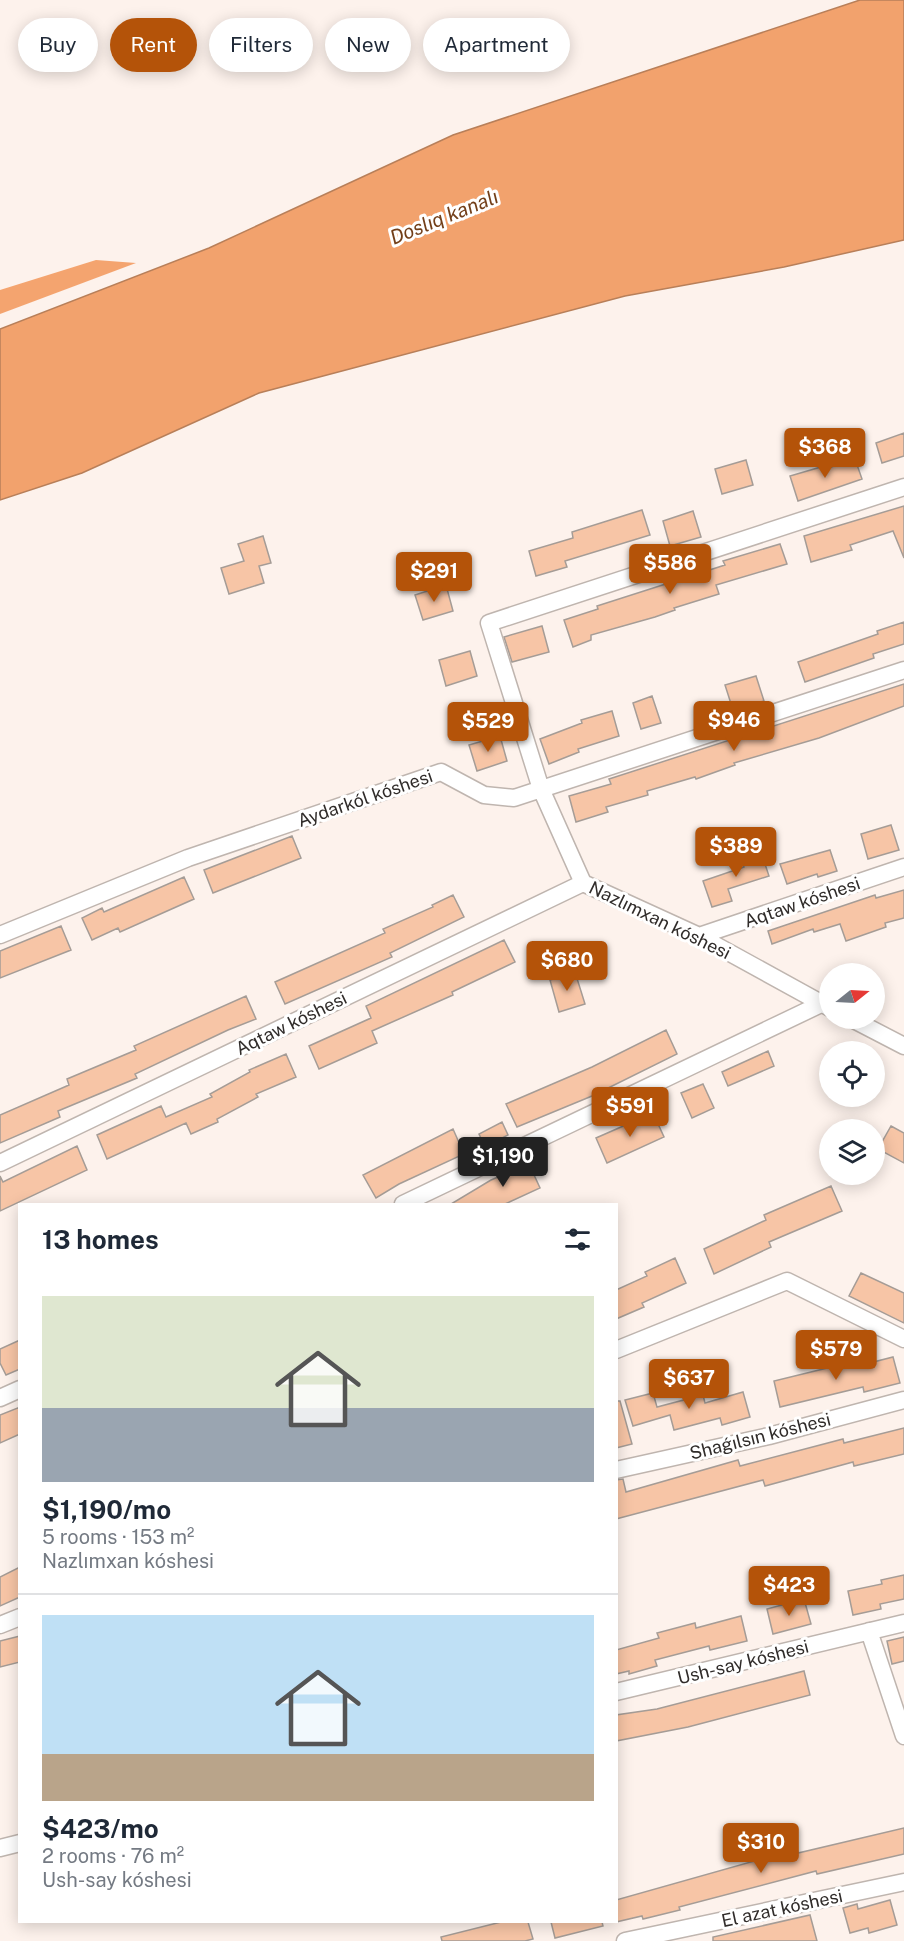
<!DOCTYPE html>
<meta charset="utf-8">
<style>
:root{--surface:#fff;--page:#f6f6f7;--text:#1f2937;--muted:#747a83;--line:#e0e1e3;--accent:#b45309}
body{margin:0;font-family:"Public Sans",sans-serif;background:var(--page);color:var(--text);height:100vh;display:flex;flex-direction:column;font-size:22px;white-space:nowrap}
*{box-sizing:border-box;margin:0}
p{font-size:20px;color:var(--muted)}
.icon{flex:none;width:33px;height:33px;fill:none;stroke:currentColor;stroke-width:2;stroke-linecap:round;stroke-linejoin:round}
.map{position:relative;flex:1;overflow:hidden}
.drawer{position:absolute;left:18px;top:1203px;width:600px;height:720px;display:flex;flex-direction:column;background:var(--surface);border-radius:0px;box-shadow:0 3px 15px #0003}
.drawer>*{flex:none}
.hud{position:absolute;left:18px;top:18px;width:600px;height:54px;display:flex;gap:12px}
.needle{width:39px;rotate:72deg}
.tools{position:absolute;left:819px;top:963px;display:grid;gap:12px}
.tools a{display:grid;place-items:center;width:66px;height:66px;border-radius:50%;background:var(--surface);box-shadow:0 3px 15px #0003;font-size:30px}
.price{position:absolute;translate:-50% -51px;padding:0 14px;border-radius:6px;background:var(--accent);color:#fff;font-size:20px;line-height:39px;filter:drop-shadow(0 2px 3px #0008)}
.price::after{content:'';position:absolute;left:50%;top:36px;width:18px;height:14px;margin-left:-9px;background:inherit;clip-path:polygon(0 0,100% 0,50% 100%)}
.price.current{background:#222;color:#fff}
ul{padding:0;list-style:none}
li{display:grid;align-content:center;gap:12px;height:318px;padding:0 24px}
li+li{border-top:2px solid var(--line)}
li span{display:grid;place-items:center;height:186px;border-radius:0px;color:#555}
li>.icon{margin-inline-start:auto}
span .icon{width:108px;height:108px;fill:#fffc;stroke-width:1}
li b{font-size:26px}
h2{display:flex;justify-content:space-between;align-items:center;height:72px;padding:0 24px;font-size:26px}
.tag{padding:0 21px;border-radius:27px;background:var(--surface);box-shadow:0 3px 15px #0003;font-size:21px;line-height:54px}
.tag.current{background:var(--accent);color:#fff}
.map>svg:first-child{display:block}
.forest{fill:#f4a46f}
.water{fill:#f2a26d;stroke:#b87f59;stroke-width:1.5}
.building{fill:#f7c5a6;stroke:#a59c96;stroke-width:1.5}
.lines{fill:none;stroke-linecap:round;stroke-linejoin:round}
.minor-casing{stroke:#bfb5af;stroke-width:19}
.minor{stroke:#fff;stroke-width:16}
.labels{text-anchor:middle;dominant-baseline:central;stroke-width:6;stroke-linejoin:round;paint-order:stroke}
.street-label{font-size:18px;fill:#302c2a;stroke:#fff}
.water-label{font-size:20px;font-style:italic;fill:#733f19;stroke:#fff}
</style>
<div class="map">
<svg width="904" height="1941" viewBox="0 0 904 1941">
<rect width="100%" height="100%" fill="#fdf2ec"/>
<path class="forest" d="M96,260L136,263L0,314V290Z"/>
<path class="water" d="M860,0H904V240L784,267L625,296L259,393L82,473L0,500V329L209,248L453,135Z"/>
<path class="building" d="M904,433V456L882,463L876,443Z
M855,459L862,479L798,501L790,476L821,467L822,470Z
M746,460L753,485L722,494L715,469Z
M904,506V558L893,531L850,545L852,550L811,562L804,536Z
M642,510L650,535L565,561L567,567L536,576L529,551L573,538L572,532Z
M693,511L701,537L670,546L663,521Z
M263,536L271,563L259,566L264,583L229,594L221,568L244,561L238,544Z
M780,544L787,564L716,585L719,594L674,608L675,610L655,617L591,635V640L573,647L564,620L598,609L597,606L725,565L723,561Z
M446,585L453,611L423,620L415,595Z
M904,622V644L873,654L874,658L805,682L798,662L878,634L877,631Z
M542,626L549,652L512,662L504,637Z
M470,651L477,676L446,686L439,660Z
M756,676L764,701L733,710L725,685Z
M904,684V706L819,738L734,763L735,765L696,779L695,777L647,791L648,795L606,807L608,812L576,822L569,796L611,784L609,779Z
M652,696L661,723L641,729L633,703Z
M612,711L619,736L578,749L579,752L549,764L540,739L582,723L581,720Z
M500,736L507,761L477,771L469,745Z
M891,825L899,850L868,859L861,834Z
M292,836L301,858L213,893L204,870Z
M760,849L769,876L728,889L732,901L712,907L703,881L744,867L740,856Z
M830,850L837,871L818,877L817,874L787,884L780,864Z
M184,877L194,899L120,932L118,928L92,940L82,918L102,908L104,912Z
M904,890V918L885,923L886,927L846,941L840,924L814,932L813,929L772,944L768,931L875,895L876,898Z
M453,895L464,917L390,953L392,957L285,1004L275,982L385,933L383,929L433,907L432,905Z
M61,926L71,950L0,978V951Z
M504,940L515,962L452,992L453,995L372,1031L377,1043L319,1069L309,1046L371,1018L366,1006Z
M575,972L585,1004L559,1012L550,980Z
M246,996L256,1019L228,1030L135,1074L137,1078L58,1111L60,1117L0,1143V1115L69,1085L67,1079L136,1050L134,1046Z
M666,1030L677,1054L592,1096L517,1127L506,1104L592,1067Z
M768,1051L774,1066L728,1086L722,1072Z
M286,1054L296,1077L256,1094L258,1097L217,1119L218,1122L191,1134L186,1123L107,1159L97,1135L161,1106L166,1117L212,1097L210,1094L250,1072L249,1070Z
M703,1084L714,1108L692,1118L681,1093Z
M653,1113L664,1137L607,1163L596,1138Z
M502,1122L508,1135L485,1147L479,1134Z
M891,1126L904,1133V1163L878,1149Z
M453,1129L464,1154L399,1184L376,1198L363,1175Z
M77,1146L87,1170L0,1211V1176L3,1182Z
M529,1164L540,1188L505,1204H451L491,1180Z
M831,1186L842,1211L769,1242L771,1247L714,1274L704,1249L766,1220L764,1215Z
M675,1258L686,1283L642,1303L644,1307L616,1319V1290L647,1276L645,1272Z
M861,1273L904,1293V1323L849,1296Z
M20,1340V1369L6,1375L0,1363V1349Z
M893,1357L900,1383L864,1392L863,1387L780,1407L774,1381L852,1362L854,1367Z
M743,1392L750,1417L722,1425L720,1418L674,1430L670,1415L633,1426L625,1400L653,1393L657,1407L703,1395L705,1403Z
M616,1401H620L632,1444L616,1448Z
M20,1407V1434L0,1443V1415Z
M904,1428V1454L854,1466L853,1462L765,1486L763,1480L616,1519V1480L623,1479L626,1492L738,1460L740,1466L843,1439L844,1443Z
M20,1567V1597L0,1606V1577Z
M904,1575V1599L880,1604L881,1609L853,1615L848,1591L882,1584L881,1580Z
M804,1599L811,1624L773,1634L767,1609Z
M741,1616L747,1641L710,1650L709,1646L655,1660L657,1666L629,1674V1671L616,1674V1650L659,1638L657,1633L695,1623L696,1628Z
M20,1636V1662L0,1667V1641Z
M904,1637V1661L892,1664L887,1641Z
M804,1671L810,1695L688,1727L616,1741V1715L657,1709Z
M904,1828V1854L817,1874L816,1871L679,1907L680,1910L643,1919L642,1916L616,1922V1900L797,1849L798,1853Z
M890,1900L897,1925L869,1933L868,1928L850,1933L843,1908L857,1904L858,1909Z
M810,1915L817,1941H713V1937Z
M501,1922H528L533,1939L525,1941H442L441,1937Z
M551,1922H602L603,1926L555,1938Z"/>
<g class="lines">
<g class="minor-casing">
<path id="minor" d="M0,935L188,858L441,772L484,795L514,798L904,670
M699,936L904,867
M830,1008L699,936L583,883L541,789L489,623L904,487
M850,1018L904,1046
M0,1163L583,883
M403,1204L821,1004
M616,1350L787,1281L904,1339
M0,1398L20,1389
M616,1470L769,1436L904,1400
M0,1625L20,1617
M869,1631L904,1736
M616,1692L904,1623
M0,1848L20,1843
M625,1941L904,1882"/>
</g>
<use href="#minor" class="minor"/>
</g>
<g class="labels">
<g class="street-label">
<text transform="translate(365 798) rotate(-19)">Aydarkól kóshesi</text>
<text transform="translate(802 902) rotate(-19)">Aqtaw kóshesi</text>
<text transform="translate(660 920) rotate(26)">Nazlımxan kóshesi</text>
<text transform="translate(291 1023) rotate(-26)">Aqtaw kóshesi</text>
<text transform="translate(760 1436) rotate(-14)">Shaǵılsın kóshesi</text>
<text transform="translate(743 1662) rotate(-14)">Ush-say kóshesi</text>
<text transform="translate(782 1908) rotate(-12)">El azat kóshesi</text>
</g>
<g class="water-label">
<text transform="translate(444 217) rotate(-22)">Doslıq kanalı</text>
</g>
</g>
</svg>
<div class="tools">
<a><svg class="needle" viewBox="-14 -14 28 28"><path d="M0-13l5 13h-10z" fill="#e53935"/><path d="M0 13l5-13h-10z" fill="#747a83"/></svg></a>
<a><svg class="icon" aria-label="locate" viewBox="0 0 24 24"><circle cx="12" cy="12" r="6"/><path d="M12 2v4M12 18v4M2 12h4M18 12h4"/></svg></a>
<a><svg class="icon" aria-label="layers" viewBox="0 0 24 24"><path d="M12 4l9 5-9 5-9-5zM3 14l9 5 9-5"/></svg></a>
</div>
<b class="price" style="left:825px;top:479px">$368</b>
<b class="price" style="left:670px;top:595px">$586</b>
<b class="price" style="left:434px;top:603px">$291</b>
<b class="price" style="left:734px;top:752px">$946</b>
<b class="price" style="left:488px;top:753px">$529</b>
<b class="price" style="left:736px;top:878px">$389</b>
<b class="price" style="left:567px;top:992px">$680</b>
<b class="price" style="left:630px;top:1138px">$591</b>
<b class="price current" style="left:503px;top:1188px">$1,190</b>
<b class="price" style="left:836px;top:1381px">$579</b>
<b class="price" style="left:689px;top:1410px">$637</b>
<b class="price" style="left:789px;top:1617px">$423</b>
<b class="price" style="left:761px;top:1874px">$310</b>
<div class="hud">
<a class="tag">Buy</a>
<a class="tag current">Rent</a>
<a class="tag">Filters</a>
<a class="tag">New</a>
<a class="tag">Apartment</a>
</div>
<section class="drawer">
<h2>13 homes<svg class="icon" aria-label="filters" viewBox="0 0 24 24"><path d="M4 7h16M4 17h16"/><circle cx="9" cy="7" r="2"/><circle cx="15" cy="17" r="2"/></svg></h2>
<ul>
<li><span style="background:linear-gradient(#dfe7d0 60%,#9aa5b1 0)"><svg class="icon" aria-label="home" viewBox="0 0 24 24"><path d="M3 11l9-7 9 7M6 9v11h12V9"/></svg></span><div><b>$1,190/mo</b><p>5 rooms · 153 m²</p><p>Nazlımxan kóshesi</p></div></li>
<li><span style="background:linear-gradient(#bfe0f5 75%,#b9a48a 0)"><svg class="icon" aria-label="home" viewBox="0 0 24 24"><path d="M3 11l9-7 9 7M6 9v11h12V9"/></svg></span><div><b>$423/mo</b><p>2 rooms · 76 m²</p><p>Ush-say kóshesi</p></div></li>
</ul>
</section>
</div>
